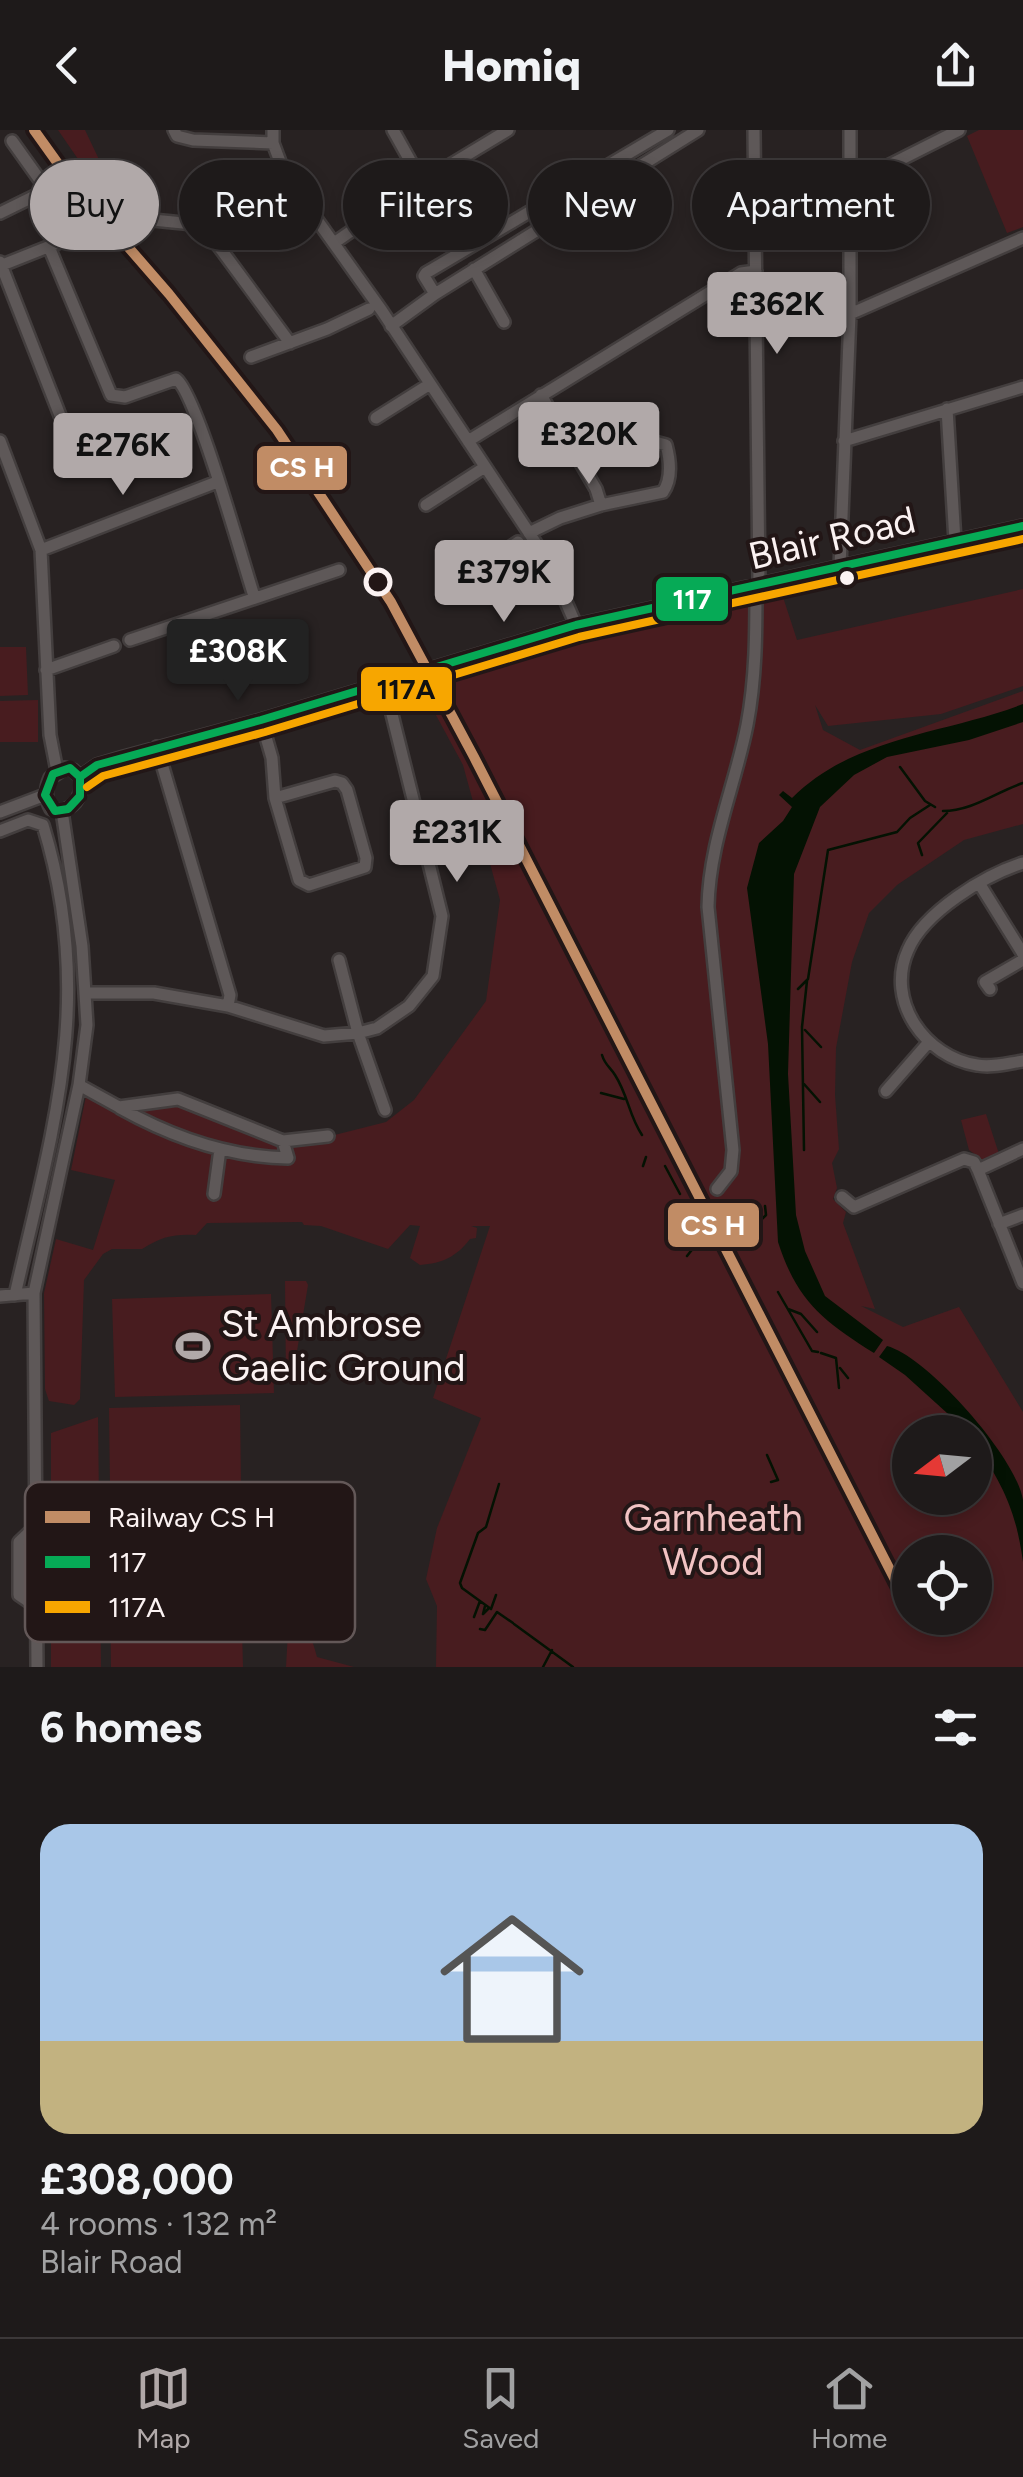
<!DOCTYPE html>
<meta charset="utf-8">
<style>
:root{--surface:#1e1a1a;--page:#262323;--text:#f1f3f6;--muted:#a1a1a2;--line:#3c3839;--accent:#b1a9a9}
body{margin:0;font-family:Figtree,sans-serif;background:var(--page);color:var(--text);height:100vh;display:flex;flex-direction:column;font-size:38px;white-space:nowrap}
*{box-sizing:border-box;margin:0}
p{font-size:32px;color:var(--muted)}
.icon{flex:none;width:55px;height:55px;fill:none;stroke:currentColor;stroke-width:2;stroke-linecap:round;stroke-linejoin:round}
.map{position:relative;height:1537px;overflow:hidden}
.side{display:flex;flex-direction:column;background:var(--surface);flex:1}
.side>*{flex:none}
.hud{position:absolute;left:30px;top:30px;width:965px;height:90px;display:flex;gap:20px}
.needle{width:65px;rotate:254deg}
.buttons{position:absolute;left:892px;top:1285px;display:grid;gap:20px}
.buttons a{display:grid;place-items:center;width:100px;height:100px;border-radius:50%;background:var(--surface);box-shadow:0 5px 15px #0003,0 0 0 2px var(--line);font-size:50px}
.price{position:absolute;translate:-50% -85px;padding:0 22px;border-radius:10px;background:var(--accent);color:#111;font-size:32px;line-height:65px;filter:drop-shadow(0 2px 5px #0008)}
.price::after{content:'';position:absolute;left:50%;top:60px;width:30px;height:22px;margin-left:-15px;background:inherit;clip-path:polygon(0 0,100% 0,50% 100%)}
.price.selected{background:#222;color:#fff}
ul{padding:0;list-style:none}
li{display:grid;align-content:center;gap:20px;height:530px;padding:0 40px}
li span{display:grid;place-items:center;height:310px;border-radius:30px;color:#555}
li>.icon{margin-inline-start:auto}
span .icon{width:180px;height:180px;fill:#fffc;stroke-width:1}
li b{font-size:42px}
h2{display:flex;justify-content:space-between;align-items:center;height:120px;padding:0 40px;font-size:42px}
.pill{padding:0 35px;border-radius:45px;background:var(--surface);box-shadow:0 5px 15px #0003,0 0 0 2px var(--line);font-size:35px;line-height:90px}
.pill.selected{background:var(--accent);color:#111}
header{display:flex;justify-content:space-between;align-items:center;height:130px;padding:0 40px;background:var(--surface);font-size:45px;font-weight:800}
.dock{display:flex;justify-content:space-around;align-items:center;height:140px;border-top:2px solid var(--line);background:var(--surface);font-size:28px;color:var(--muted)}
.dock a{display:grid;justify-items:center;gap:5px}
.dock .selected{color:var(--accent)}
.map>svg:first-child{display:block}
.green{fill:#481c1f;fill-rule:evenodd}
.water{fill:#041203}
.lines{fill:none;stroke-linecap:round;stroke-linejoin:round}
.stream{stroke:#041203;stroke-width:2.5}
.minor-casing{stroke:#433e3e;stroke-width:16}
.minor{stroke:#5e5858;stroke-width:11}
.bus-1-casing{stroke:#221616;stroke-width:15}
.bus-2-casing{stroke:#221616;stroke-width:15}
.bus-1{stroke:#06aa56;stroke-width:8}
.bus-2{stroke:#f7a600;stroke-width:8}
.rail-1-casing{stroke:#221616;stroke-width:18}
.rail-1{stroke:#c18c65;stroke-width:10}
.bus-dot{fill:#fbf2f2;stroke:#221616;stroke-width:4}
.stop-dot{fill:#221616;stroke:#fbf2f2;stroke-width:5}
.labels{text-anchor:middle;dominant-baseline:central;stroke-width:8;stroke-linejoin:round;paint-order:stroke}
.street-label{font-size:38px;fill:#fbf2f2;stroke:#221616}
.poi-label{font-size:38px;fill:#fbf2f2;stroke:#221616;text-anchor:start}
.park-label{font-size:38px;fill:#f1c3c3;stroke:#221616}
.key{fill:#221616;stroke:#635858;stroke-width:2.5}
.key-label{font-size:28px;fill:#fbf2f2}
.line-badge{stroke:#221616;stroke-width:4}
.badge-label{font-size:28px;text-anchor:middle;font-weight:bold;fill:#fff}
.pale-badge-label{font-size:28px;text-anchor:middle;font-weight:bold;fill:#111}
</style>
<header><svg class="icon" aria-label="back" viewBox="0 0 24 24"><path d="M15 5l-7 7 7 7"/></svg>Homiq<svg class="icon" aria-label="share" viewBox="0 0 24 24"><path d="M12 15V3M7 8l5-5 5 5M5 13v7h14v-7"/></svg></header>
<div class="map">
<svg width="1023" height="1537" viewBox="0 0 1023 1537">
<rect width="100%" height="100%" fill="#282222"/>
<path class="green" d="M58,0H85L105,42L100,61Z
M979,0H1023V97L1007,103L967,6Z
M1023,459V556L941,584L828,596L815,575L823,600L860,620L1023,561V694L964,710L897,755L869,783L852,832L836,918L835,965L839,1019L832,1033L837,1058L833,1069L846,1082L843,1093L875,1179L861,1176L903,1197L959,1177L1023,1282V1537H436L437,1476L426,1449L437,1398L481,1288L433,1268L490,1096H471L477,1098L476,1108L470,1109C456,1127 443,1133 420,1135L410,1128L420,1096L410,1095L388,1119L321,1096L304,1095L302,1092L207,1093L196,1105C172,1104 162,1107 142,1119H112L103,1124L84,1150L80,1269L74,1275L49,1271L45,1259L44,1163L56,1109L93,1120L115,1050L71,1040L86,966L127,977L174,972L299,1014L386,992L414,970L486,871L500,770L463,635L431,576L424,550L618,496L782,464L797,510ZM910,1302H975V1368H910ZM910,1422H975V1488H910Z
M0,517H26L28,565L0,566Z
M38,570V612H0V571Z
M986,984L999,1024L983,1030L969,1020L961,990Z
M285,1151H306L308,1155L292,1251H286Z
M271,1164L274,1263L115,1267L112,1169Z
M240,1275L241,1357L110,1359L109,1278Z
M98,1287L101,1537H51V1303Z
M241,1458L243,1537H111L110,1461Z
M289,1484C307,1493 312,1508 317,1527L354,1537H286Z"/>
<path class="water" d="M1023,574V592L969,610L887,627L854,645L820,677L794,744L788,944L796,1085L805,1121L825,1166L883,1210L874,1223C823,1191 797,1171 778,1112L768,914L747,758L759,713L783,691L792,677L779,665L783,661L792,668C854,606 945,604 1023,574Z
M887,1216C928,1227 1017,1328 1023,1370C1023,1390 1023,1412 1023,1432C1016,1380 1003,1356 975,1312V1302H968L905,1245L879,1227Z"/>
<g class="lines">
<path class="stream" d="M900,637L925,671L935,677
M943,681C972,681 996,662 1023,653
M922,725L918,713L947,683
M798,859L808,849L828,720L897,702L910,688L930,675
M805,900L821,917
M602,925C605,935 610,937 615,945C628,965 629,986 642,1005
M804,954L820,972
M601,963L624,969
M804,1020L802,897L807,851
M643,1036L646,1027
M665,1036L680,1064
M757,1078L759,1075
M747,1091L750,1087L748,1082L753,1088L756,1080
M758,1093L766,1085L765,1076
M687,1126L702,1107L696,1088
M778,1162L812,1221L818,1222
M788,1179L801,1184L817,1202
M821,1223L836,1228L839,1258
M840,1238L848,1248
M767,1325L778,1350L771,1352
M496,1465L491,1479L462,1458L460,1453L478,1403L486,1397L499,1354
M485,1476L483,1484L488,1479
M474,1487L480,1471
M514,1494L573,1537
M480,1499L485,1500L497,1482L513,1493
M543,1537L552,1520"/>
<g class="minor-casing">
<path id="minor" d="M174,0L177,6L193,10L273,13
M273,0V13L285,45L382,181L549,433L576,495
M393,0L422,52
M754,0L759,455
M852,54L959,0
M0,83L47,60L12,11
M334,113L422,52L508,0
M49,117L111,265L125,267L176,249C196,261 243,433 254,466
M0,132L70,311
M0,136L123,87L203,95L290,213
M474,139L504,192
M435,164L424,146L426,143L668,0
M850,184L1023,108
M391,196L435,164L698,0
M251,227L327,199L369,179
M541,265L596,359L601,375
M947,279L955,411
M376,288L430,254
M0,311L41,420L50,605L57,641
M468,311L741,143L756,141
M844,311L1023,257
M426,375L485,337
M529,403L560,388L601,375L663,362C672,349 670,330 666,315L655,312
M41,420L217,352
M840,437L850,184V0
M535,439L518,412L498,425L512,449L549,433
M130,510L339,440
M46,540L114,516
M261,590L272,628L275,668L299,750L309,755L365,737L366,728L347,660L342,653L335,651L275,668
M157,617L230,865L228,876
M80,647L97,635L124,627L261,590L576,495L1023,396
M62,681L51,679C45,668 45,659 50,648L65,638L73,640L80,647
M62,681C78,675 83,663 80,647
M0,682L45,665
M0,701L28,690L43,695C96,867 53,998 15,1165
M1023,733C985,745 924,782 908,820C885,871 925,927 977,935C992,938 1008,933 1023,931
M979,753L1023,824
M339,830L358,903L385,980
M990,859L985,852L1023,830
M87,863H154L228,876L324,906L358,903L377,898L409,876L433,846L442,786L384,552
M79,955L119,977L178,969L283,1011L328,1006
M886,961L928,913
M120,978C172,1007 228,1027 288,1028L283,1011
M1023,1019L978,1040L1023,1153
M717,1059L731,1041L733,1020L708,777C709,714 735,656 747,595C756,548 756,502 756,455
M214,1064L220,1019
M842,1067L854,1077L964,1029L974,1032L978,1040
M999,1094L1023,1085
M0,1166L34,1163
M34,1398L19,1412V1465L35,1476
M37,1537L34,1163L79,955L87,895L82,816L62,681"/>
</g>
<use href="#minor" class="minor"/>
<g class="bus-1-casing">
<path id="bus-1" d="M70,638L80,647V666L68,679L55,681L45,665L53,644Z
M80,647L97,635L261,590L576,495L1023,396"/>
</g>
<g class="bus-2-casing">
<path id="bus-2" d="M87,657L103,646L265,602L579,507L1023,409"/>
</g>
<use href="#bus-1" class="bus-1"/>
<use href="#bus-2" class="bus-2"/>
<g class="rail-1-casing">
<path id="rail-1" d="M34,0L69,49L169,164L277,300L391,472L474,627L910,1479"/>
</g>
<use href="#rail-1" class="rail-1"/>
</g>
<defs>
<g id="stadium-bare" transform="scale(2.7)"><path d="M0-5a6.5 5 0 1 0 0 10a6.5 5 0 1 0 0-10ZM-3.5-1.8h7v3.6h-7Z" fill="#b1a9a9" stroke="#221616" stroke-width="2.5" paint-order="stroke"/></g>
</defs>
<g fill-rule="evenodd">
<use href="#stadium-bare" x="193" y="1216"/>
</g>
<circle class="bus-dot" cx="847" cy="448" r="9"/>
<circle class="stop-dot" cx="378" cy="452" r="12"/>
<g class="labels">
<g class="street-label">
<text transform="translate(832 408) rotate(-13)">Blair Road</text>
</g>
<g class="poi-label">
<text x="221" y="1194">St Ambrose<tspan x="221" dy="44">Gaelic Ground</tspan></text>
</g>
<g class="park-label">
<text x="713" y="1388">Garnheath<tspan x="713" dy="44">Wood</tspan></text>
</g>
</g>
<rect x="25" y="1352" width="330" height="160" rx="15" class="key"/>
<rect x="45" y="1381" width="45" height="12" fill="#c18c65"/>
<rect x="45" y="1426" width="45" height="12" fill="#06aa56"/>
<rect x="45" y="1471" width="45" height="12" fill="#f7a600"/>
<g class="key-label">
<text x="108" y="1397">Railway CS H</text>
<text x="108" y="1442">117</text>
<text x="108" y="1487">117A</text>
</g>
<g class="line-badge">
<rect x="255" y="314" width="94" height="48" rx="10" fill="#c18c65"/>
<rect x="654" y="445" width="76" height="48" rx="10" fill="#06aa56"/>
<rect x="359" y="535" width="95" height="48" rx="10" fill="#f7a600"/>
<rect x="666" y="1071" width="95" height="48" rx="10" fill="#c18c65"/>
</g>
<g class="badge-label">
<text x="302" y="347">CS H</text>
<text x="692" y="479">117</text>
<text x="713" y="1105">CS H</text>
</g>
<g class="pale-badge-label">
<text x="406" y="569">117A</text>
</g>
</svg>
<div class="buttons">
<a><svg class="needle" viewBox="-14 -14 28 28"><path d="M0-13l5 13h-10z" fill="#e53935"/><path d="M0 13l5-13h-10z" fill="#a1a1a2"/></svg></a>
<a><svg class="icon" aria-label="locate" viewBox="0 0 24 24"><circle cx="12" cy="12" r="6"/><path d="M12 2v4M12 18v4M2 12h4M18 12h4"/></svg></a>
</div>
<b class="price" style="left:777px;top:227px">£362K</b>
<b class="price" style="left:589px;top:357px">£320K</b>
<b class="price" style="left:123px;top:368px">£276K</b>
<b class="price" style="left:504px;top:495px">£379K</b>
<b class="price selected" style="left:238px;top:574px">£308K</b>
<b class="price" style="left:457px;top:755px">£231K</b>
<div class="hud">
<a class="pill selected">Buy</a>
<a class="pill">Rent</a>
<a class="pill">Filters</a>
<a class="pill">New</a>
<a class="pill">Apartment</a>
</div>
</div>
<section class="side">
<h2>6 homes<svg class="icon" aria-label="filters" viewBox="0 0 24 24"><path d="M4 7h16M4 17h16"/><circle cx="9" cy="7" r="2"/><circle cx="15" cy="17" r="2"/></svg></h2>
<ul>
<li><span style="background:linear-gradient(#a9c7e8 70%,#c2b280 0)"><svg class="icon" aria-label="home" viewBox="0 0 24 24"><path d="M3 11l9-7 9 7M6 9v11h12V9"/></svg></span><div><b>£308,000</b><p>4 rooms · 132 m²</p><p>Blair Road</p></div></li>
</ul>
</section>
<nav class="dock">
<a class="selected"><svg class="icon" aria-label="map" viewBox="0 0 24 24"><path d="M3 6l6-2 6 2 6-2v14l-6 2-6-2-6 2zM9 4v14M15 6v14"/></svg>Map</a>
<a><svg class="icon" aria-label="saved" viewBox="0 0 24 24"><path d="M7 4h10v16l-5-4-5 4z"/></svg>Saved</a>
<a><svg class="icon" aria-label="home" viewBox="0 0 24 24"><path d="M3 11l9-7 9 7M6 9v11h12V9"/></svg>Home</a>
</nav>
